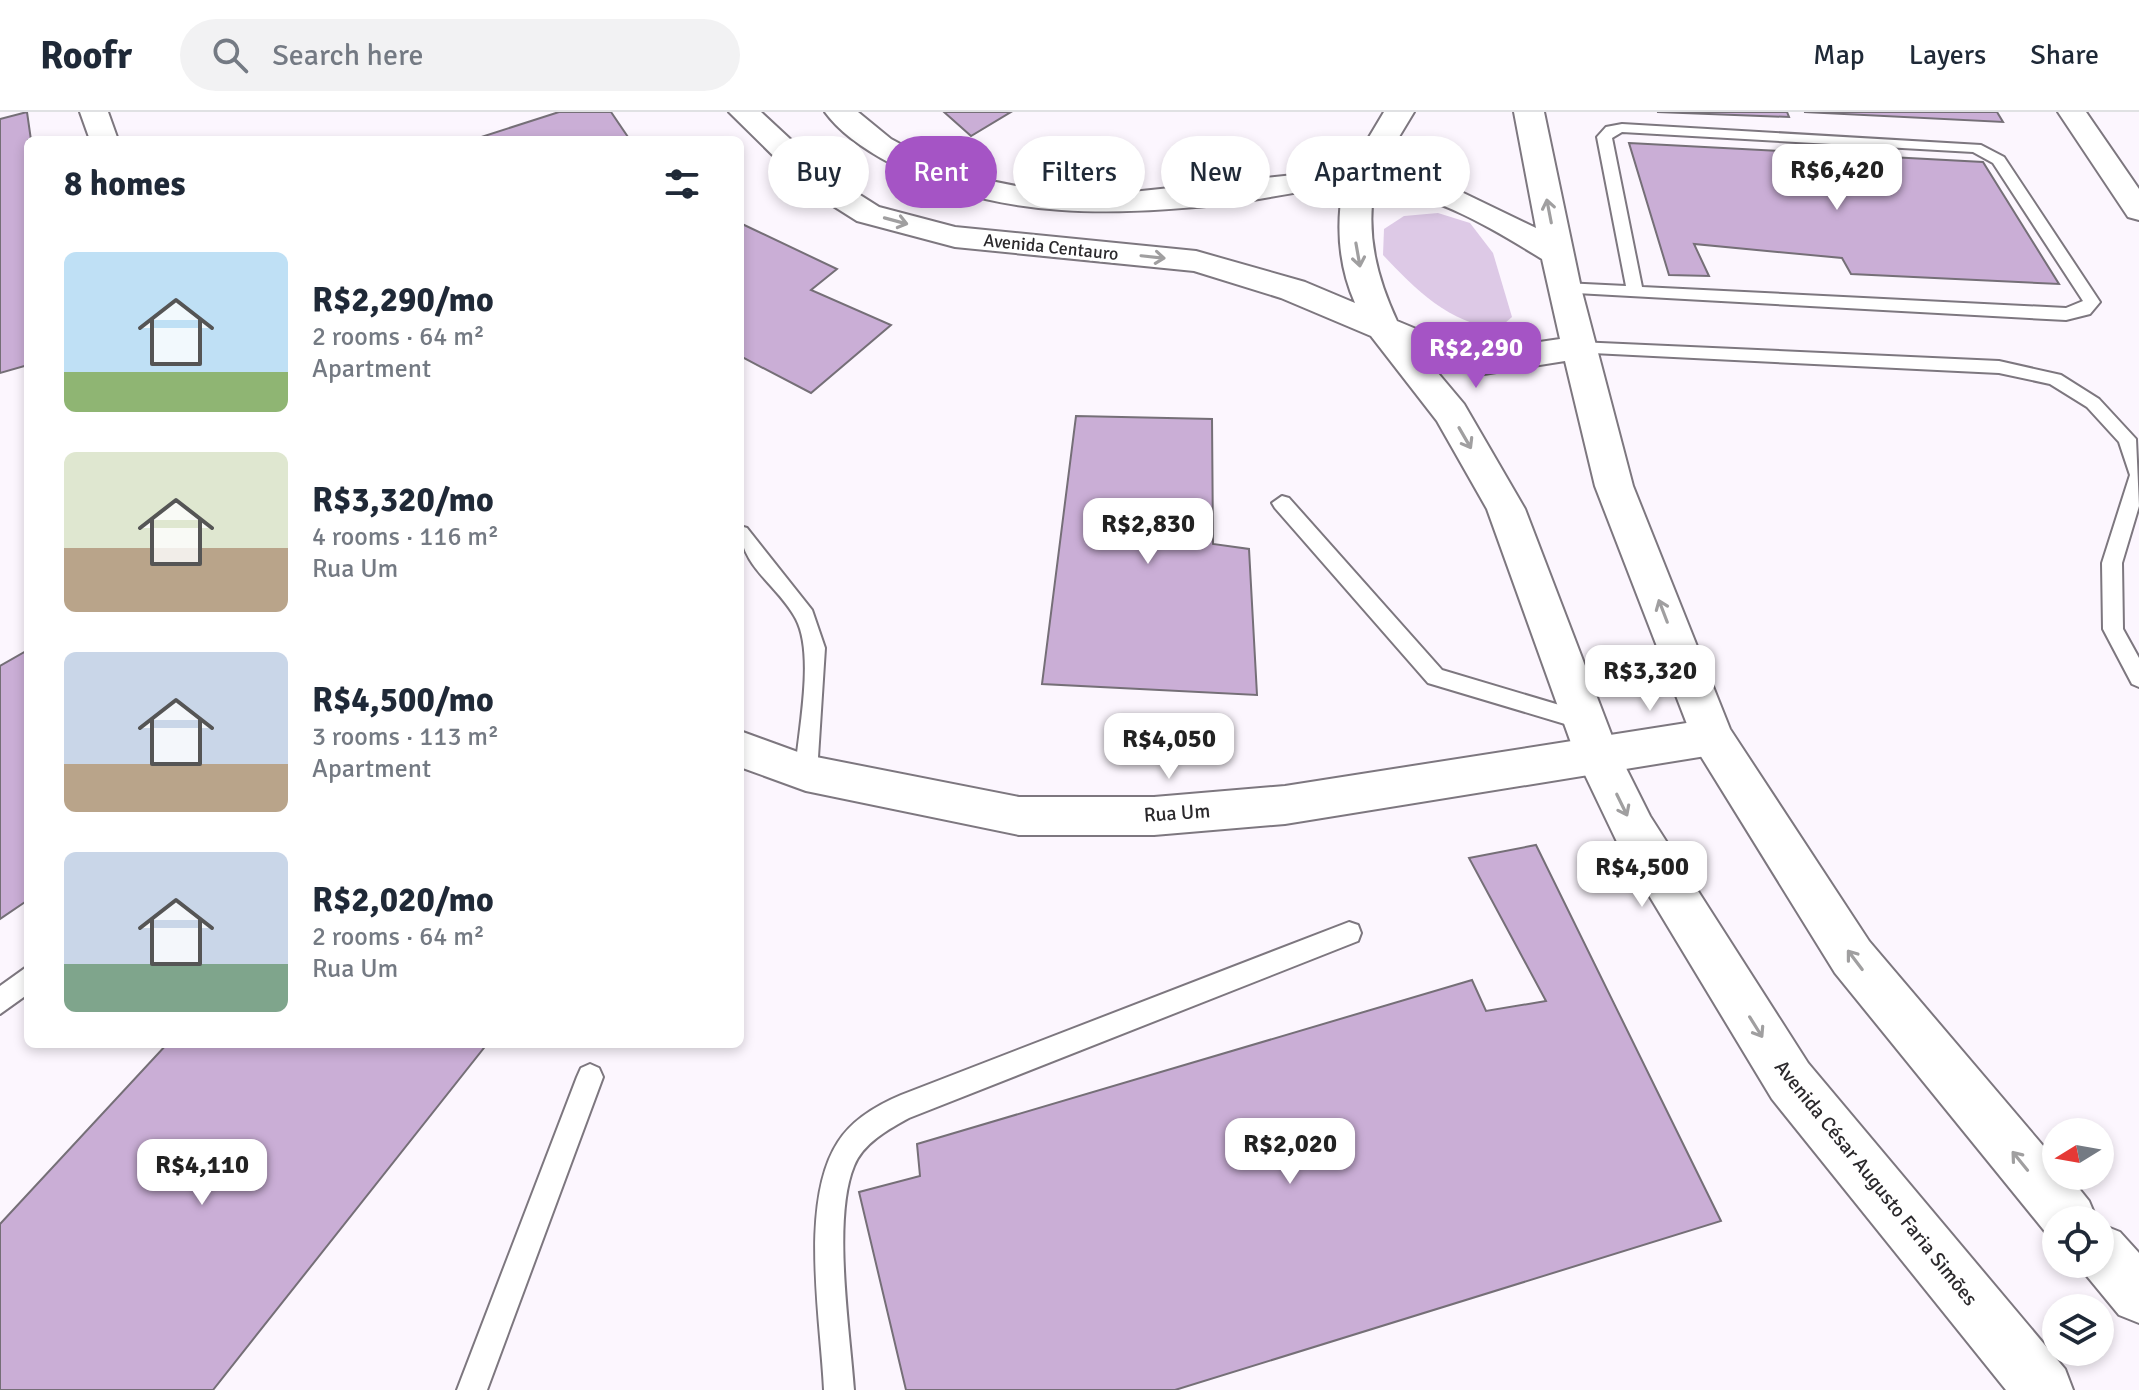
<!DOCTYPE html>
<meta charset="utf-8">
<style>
:root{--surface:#fff;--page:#f2f2f3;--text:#1f2937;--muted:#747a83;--line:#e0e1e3;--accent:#a554c5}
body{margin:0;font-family:Signika,sans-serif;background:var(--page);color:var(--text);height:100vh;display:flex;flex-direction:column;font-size:30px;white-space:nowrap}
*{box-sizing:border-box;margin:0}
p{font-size:26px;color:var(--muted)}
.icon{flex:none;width:44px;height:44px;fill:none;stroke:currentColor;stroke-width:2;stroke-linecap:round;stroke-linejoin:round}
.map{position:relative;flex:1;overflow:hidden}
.sheet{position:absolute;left:24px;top:24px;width:720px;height:912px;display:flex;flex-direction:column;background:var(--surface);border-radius:12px;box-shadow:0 4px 12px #0003}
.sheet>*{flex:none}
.top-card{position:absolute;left:768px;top:24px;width:760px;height:72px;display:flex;gap:16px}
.needle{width:52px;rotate:259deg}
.buttons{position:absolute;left:2042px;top:1006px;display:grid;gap:16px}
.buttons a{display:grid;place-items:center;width:72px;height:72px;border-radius:50%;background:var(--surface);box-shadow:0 4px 12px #0003;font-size:40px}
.price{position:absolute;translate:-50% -68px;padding:0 18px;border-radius:16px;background:#fff;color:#222;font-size:26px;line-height:52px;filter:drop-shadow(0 2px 4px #0008)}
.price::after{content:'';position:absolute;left:50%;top:48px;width:24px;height:18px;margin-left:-12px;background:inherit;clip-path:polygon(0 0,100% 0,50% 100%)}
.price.active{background:var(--accent);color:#fff}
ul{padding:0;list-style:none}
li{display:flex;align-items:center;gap:24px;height:200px;padding:0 40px}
li span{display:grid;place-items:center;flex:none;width:224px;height:160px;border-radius:12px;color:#555}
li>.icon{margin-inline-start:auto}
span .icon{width:96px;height:96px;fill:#fffc;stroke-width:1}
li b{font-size:34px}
h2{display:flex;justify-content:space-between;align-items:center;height:96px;padding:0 40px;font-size:34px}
.pill{padding:0 28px;border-radius:36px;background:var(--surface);box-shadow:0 4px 12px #0003;font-size:28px;line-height:72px}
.pill.active{background:var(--accent);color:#fff}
header{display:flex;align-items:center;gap:48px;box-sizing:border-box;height:112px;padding:0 40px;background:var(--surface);border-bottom:2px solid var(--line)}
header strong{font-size:38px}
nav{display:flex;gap:44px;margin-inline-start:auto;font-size:28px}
.search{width:560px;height:72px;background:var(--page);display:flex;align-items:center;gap:20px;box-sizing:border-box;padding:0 28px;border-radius:44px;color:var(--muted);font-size:30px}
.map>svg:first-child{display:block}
.green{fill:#ddc9e6}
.building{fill:#caaed6;stroke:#756f77;stroke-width:2}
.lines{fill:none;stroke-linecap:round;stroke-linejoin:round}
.lane-casing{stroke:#7d777f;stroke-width:4}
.street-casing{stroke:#7d777f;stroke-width:4}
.secondary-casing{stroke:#7d777f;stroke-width:4}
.lane{fill:#fff;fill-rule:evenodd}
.street{fill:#fff;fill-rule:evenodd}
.secondary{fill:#fff;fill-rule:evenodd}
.oneway{stroke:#a09fa0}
.labels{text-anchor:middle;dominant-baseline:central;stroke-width:6;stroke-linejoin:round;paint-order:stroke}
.far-street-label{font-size:18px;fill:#2b292c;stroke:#fff}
.street-label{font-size:20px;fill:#2b292c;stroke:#fff}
</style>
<header>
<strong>Roofr</strong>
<div class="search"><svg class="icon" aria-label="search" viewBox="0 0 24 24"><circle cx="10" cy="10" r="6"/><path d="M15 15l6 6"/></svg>Search here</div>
<nav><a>Map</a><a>Layers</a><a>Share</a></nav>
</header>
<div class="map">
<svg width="2139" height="1278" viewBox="0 0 2139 1278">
<rect width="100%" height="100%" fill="#fcf6fe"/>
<path class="green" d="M1438,101L1470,111L1493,141L1512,205L1498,217C1449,211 1416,178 1383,143L1384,117L1404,104Z"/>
<path class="building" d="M27,0L31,28H28V253L0,261V7Z
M559,0H611L630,28H472Z
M944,0H1011L971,24Z
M1657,0H1787L1789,5Z
M1804,0H1997L2003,10Z
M1629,31L1983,50L2059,172L1851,162L1842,146L1694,132L1709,164L1669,163Z
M740,111L837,157L811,178L891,213L811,281L740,244Z
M1076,304L1212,307L1213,432L1249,437L1257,583L1042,572Z
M28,538V788L0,807V554Z
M1536,733L1721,1109L1175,1278H906L859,1080L920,1064L917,1032L1472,868L1486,899L1546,889L1469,746Z
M167,932H487L213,1278H0V1112Z"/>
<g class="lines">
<g class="lane-casing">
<path id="lane" d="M1622,12L1981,33L2004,45L2100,190L2090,202L2066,208L1558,180V172L1564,171L1626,174L1597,25L1606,15ZM1622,20L1973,40L1993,51L2083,189L2066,196L1642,175L1612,26Z
M1578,230L1999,249L2061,263L2099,287L2136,327L2139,394L2122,451L2123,517L2139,546V575L2132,572L2103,517L2102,451L2130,363L2119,330L2087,295L2050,272L1999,261L1572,240V232Z
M1282,384L1289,386L1442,558L1593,603L1596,609L1593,615L1585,618L1428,571L1275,396L1272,391Z
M740,414L747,416L812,498L825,536L817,661L814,668L806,671L798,668L795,661C798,620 815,543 796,507C778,473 740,455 740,414Z
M1349,810L1358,813L1361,821L1358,829L909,1006C889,1017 863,1031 854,1054C832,1107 850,1220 854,1278H824C821,1209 799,1090 838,1030C852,1008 877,993 901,983Z
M28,854V882L0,902V874Z
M590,952L599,956L603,965L487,1278H457L577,965L581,956Z"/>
</g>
<g class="street-casing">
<path id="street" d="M80,0H108L118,28H90Z
M2058,0H2086L2139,77V108L2128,105Z
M1712,607L1727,613L1733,625L1727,637L1712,643L1285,712L1154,723H1019L806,679L740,655V619L806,643L1019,685H1154L1285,674Z"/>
</g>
<g class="secondary-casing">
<path id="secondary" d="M729,0H761L830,64L879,95L955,115L1196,139L1305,170L1355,191C1339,155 1336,115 1343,75C1306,77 1270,86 1234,91C1120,104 995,109 892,52C869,40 841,22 825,0H858L891,27L937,52L981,67L1026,76L1132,80L1350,57L1384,0H1414L1379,58L1451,75L1536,116L1514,0H1544L1581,176L1633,374L1730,617L1869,829L2056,1049V1064H2069L2089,1089L2097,1108H2056V1130L2051,1127L1835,861L1697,638L1595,374L1565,249L1484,262L1427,248L1464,292L1525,397L1618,640L1650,704L1808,951L2065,1257L2073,1278H2006L1772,987L1618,732L1575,642L1487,397L1437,309L1371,224L1281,186L1194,159L955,135L857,109L808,78ZM1374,76C1436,82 1490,115 1542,147L1560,227L1484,238L1457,234L1397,209C1377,166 1366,124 1374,76Z
M2100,1112L2120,1120L2139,1141V1211L2119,1203L2077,1152H2100Z"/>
</g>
<use href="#lane" class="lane"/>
<use href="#street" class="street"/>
<use href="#secondary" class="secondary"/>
</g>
<defs><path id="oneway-shaft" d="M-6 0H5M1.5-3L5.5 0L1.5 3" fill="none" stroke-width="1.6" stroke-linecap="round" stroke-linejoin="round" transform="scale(2)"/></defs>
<g class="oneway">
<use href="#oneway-shaft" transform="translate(1549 99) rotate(-101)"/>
<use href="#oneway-shaft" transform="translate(896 109) rotate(15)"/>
<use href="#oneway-shaft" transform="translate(1358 143) rotate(80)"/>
<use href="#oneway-shaft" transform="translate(1153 145) rotate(6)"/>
<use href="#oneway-shaft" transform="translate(1465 326) rotate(60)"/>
<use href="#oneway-shaft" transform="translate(1663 499) rotate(-111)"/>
<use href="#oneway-shaft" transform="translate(1622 693) rotate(64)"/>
<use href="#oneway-shaft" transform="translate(1855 848) rotate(-127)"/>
<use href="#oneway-shaft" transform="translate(1756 915) rotate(58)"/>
<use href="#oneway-shaft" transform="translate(2020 1049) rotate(-129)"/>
</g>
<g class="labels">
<g class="far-street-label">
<text transform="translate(1051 135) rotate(6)">Avenida Centauro</text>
</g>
<g class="street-label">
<text transform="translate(1177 701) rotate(-4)">Rua Um</text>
<text transform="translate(1876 1071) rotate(51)">Avenida César Augusto Faria Simões</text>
</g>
</g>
</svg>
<div class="buttons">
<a><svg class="needle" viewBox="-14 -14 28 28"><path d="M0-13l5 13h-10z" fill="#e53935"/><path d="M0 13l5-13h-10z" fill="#747a83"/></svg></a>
<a><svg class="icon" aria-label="locate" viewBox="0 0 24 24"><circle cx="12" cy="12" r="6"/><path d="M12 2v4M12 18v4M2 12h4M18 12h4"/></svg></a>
<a><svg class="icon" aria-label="layers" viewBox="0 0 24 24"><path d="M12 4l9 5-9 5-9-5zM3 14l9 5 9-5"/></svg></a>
</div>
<b class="price" style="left:1837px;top:100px">R$6,420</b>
<b class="price active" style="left:1476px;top:278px">R$2,290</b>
<b class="price" style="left:1148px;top:454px">R$2,830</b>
<b class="price" style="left:1650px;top:601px">R$3,320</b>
<b class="price" style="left:1169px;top:669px">R$4,050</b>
<b class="price" style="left:1642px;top:797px">R$4,500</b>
<b class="price" style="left:1290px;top:1074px">R$2,020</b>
<b class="price" style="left:202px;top:1095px">R$4,110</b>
<div class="top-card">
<a class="pill">Buy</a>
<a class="pill active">Rent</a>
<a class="pill">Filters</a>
<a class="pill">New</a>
<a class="pill">Apartment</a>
</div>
<section class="sheet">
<h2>8 homes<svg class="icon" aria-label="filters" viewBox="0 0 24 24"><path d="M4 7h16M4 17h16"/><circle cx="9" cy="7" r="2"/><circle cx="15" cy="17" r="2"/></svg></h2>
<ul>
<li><span style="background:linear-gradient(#bfe0f5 75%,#8fb573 0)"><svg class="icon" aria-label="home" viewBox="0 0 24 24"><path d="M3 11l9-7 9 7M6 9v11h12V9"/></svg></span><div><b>R$2,290/mo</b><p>2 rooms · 64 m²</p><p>Apartment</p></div></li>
<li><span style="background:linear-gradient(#dfe7d0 60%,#b9a48a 0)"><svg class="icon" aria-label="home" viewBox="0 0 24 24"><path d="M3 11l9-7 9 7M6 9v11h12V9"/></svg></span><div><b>R$3,320/mo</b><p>4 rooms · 116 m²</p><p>Rua Um</p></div></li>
<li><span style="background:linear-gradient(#c9d6e8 70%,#b9a48a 0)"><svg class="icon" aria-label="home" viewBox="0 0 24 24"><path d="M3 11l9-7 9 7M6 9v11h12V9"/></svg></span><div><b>R$4,500/mo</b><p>3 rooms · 113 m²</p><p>Apartment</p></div></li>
<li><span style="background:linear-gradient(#c9d6e8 70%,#7fa58c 0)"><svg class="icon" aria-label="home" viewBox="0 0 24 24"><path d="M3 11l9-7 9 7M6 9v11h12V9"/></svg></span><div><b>R$2,020/mo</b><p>2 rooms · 64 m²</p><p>Rua Um</p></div></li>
</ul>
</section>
</div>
